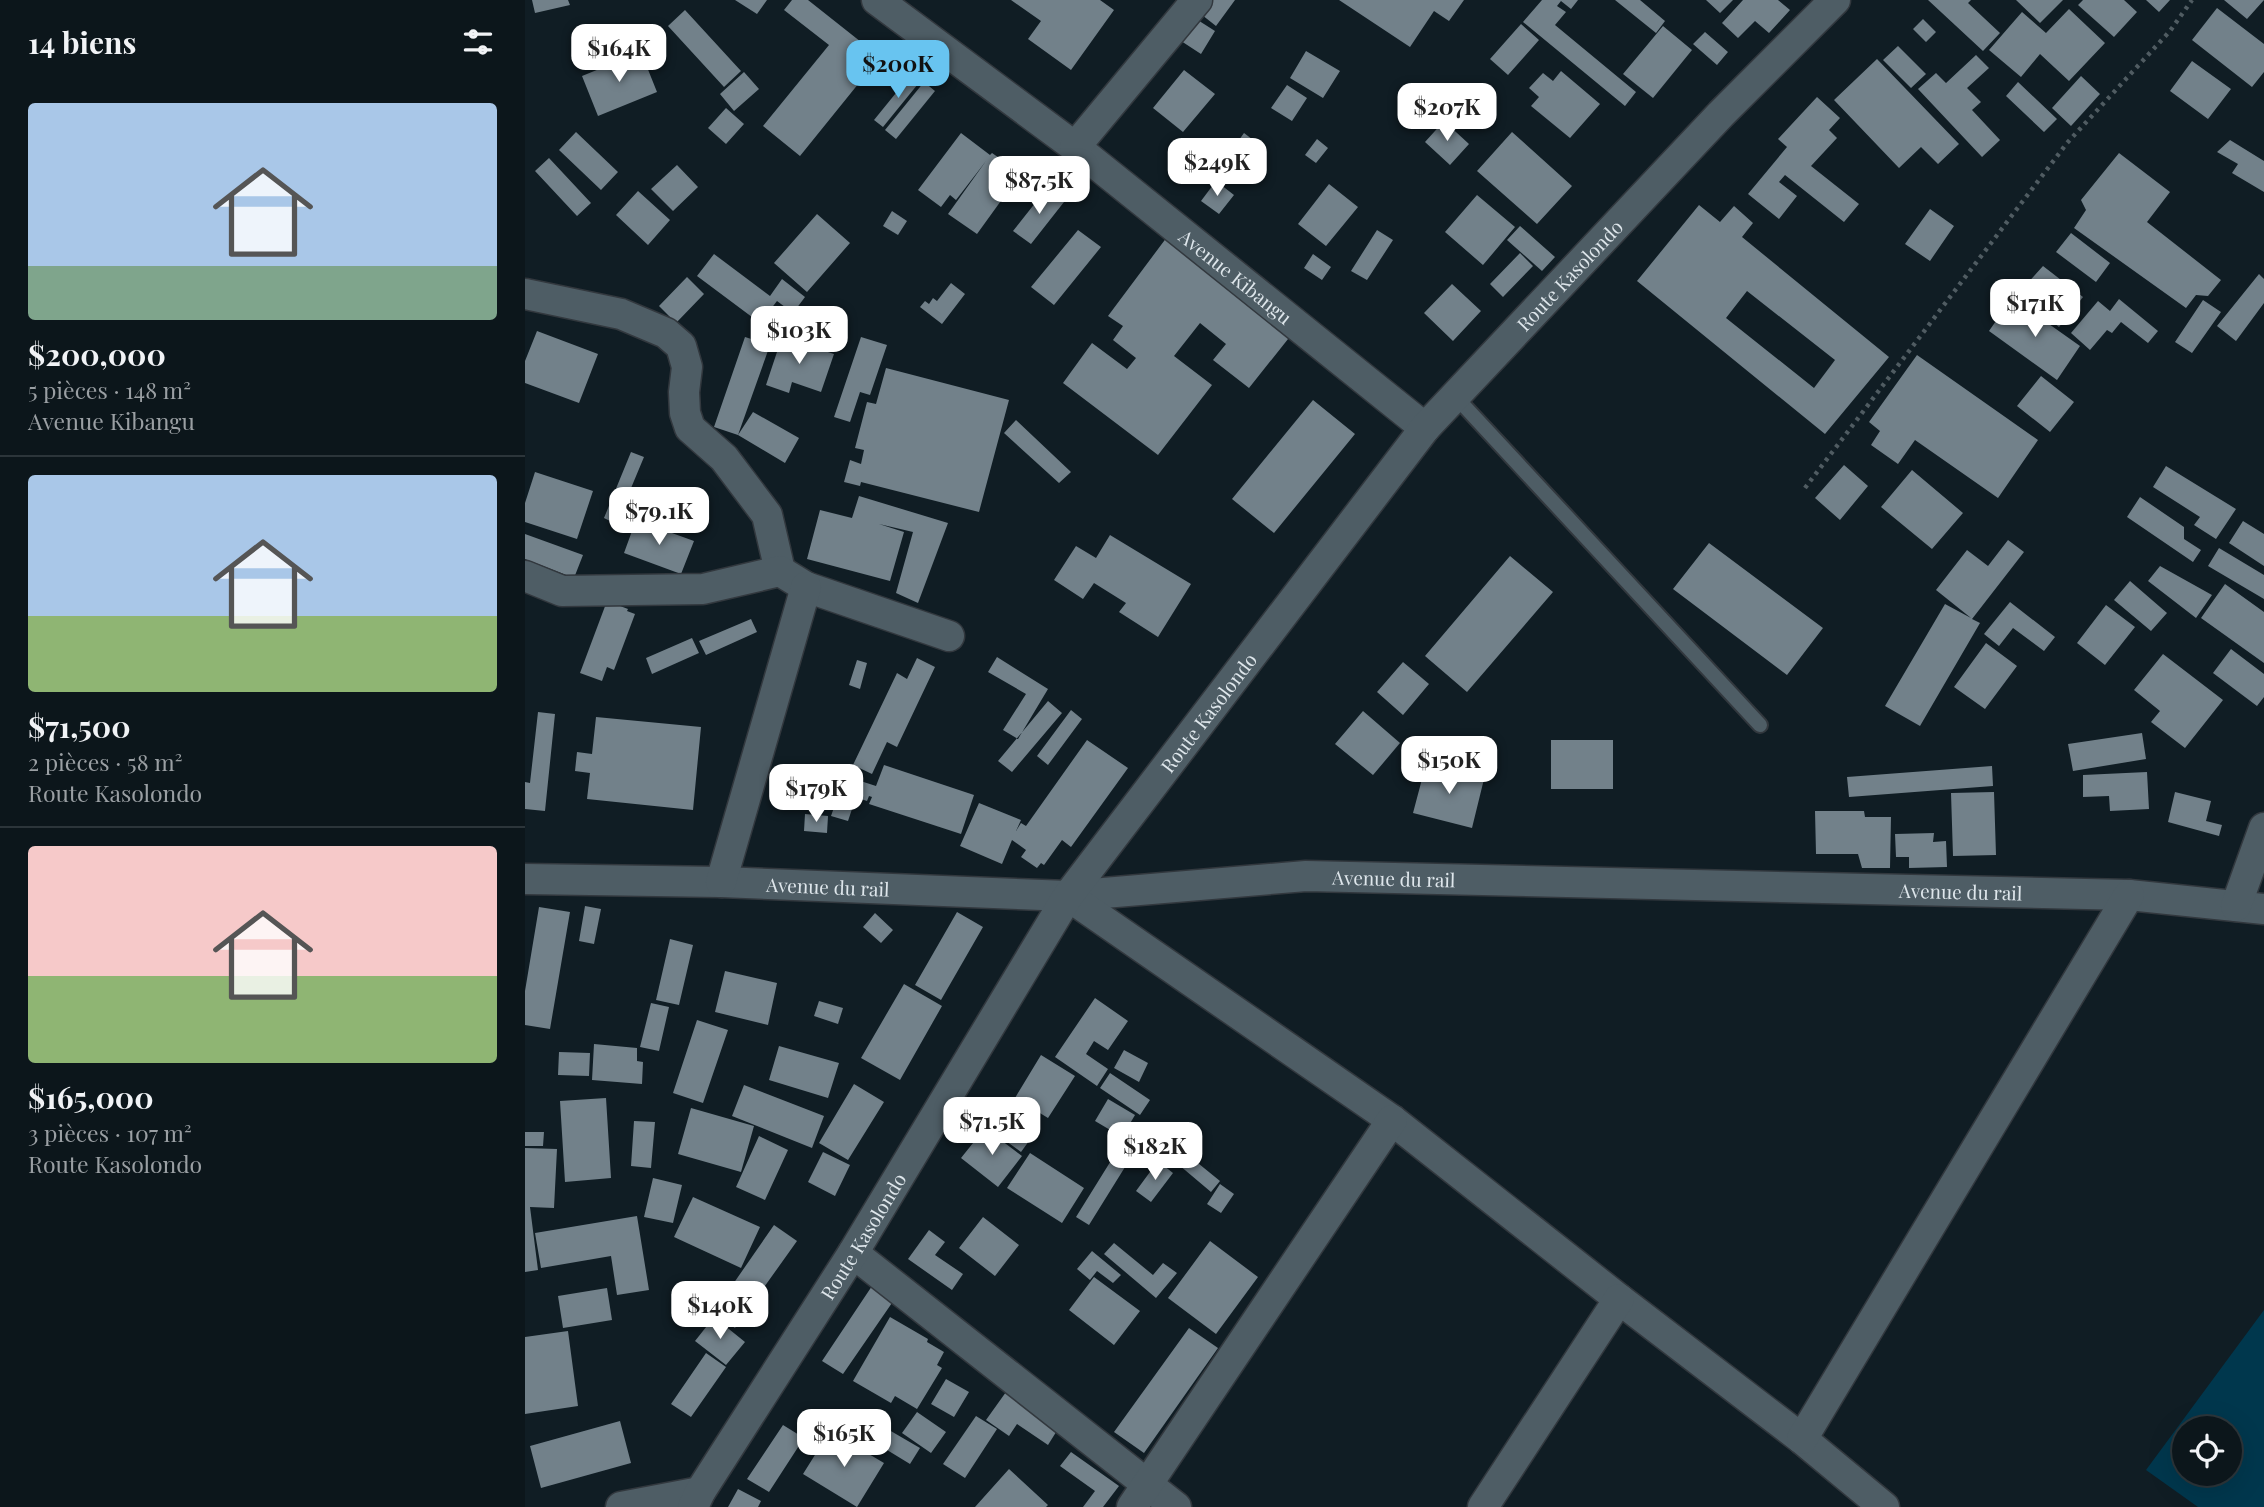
<!DOCTYPE html>
<html lang="fr">
<meta charset="utf-8">
<style>
:root{--surface:#0c161b;--page:#151f24;--text:#f1f3f6;--muted:#9a9fa3;--line:#2c353a;--accent:#68c4f0}
body{margin:0;font-family:"Playfair Display",serif;background:var(--page);color:var(--text);height:100vh;display:flex;flex-direction:column;font-size:26px;white-space:nowrap}
*{box-sizing:border-box;margin:0}
p{font-size:23px;color:var(--muted)}
.icon{flex:none;width:38px;height:38px;fill:none;stroke:currentColor;stroke-width:2;stroke-linecap:round;stroke-linejoin:round}
.map{position:relative;flex:1;overflow:hidden}
.drawer{display:flex;flex-direction:column;background:var(--surface);width:525px}
.drawer>*{flex:none}
.buttons{position:absolute;left:1647px;top:1416px;display:grid;gap:14px}
.buttons a{display:grid;place-items:center;width:70px;height:70px;border-radius:50%;background:var(--surface);box-shadow:0 7px 28px #0002,0 0 0 2px var(--line);font-size:35px}
.price{position:absolute;translate:-50% -60px;padding:0 16px;border-radius:14px;background:#fff;color:#222;font-size:23px;line-height:46px;filter:drop-shadow(0 2px 4px #0008)}
.price::after{content:'';position:absolute;left:50%;top:42px;width:21px;height:16px;margin-left:-10px;background:inherit;clip-path:polygon(0 0,100% 0,50% 100%)}
.price.current{background:var(--accent);color:#111}
ul{padding:0;list-style:none}
li{display:grid;align-content:center;gap:14px;height:371px;padding:0 28px}
li+li{border-top:2px solid var(--line)}
li span{display:grid;place-items:center;height:217px;border-radius:7px;color:#555}
li>.icon{margin-inline-start:auto}
span .icon{width:126px;height:126px;fill:#fffc;stroke-width:1}
li b{font-size:30px}
h2{display:flex;justify-content:space-between;align-items:center;height:84px;padding:0 28px;font-size:30px}
main{display:flex;flex:1;min-height:0}
.map>svg:first-child{display:block}
.green{fill:#00374d;fill-rule:evenodd}
.building{fill:#72818a;fill-rule:evenodd}
.lines{fill:none;stroke-linecap:round;stroke-linejoin:round}
.service-casing{stroke:#32383e;stroke-width:18}
.minor-casing{stroke:#32383e;stroke-width:33}
.path{stroke:#505c62;stroke-width:4.5;stroke-dasharray:3.5 5;stroke-linecap:butt}
.service{stroke:#4e5d65;stroke-width:14}
.minor{stroke:#4e5d65;stroke-width:30}
.labels{text-anchor:middle;dominant-baseline:central;stroke-width:6;stroke-linejoin:round;paint-order:stroke}
.street-label{font-size:19px;fill:#dee6eb;stroke:#03070a}
</style>
<main>
<section class="drawer">
<h2>14 biens<svg class="icon" aria-label="filters" viewBox="0 0 24 24"><path d="M4 7h16M4 17h16"/><circle cx="9" cy="7" r="2"/><circle cx="15" cy="17" r="2"/></svg></h2>
<ul>
<li><span style="background:linear-gradient(#a9c7e8 75%,#7fa58c 0)"><svg class="icon" aria-label="home" viewBox="0 0 24 24"><path d="M3 11l9-7 9 7M6 9v11h12V9"/></svg></span><div><b>$200,000</b><p>5 pièces · 148 m²</p><p>Avenue Kibangu</p></div></li>
<li><span style="background:linear-gradient(#a9c7e8 65%,#8fb573 0)"><svg class="icon" aria-label="home" viewBox="0 0 24 24"><path d="M3 11l9-7 9 7M6 9v11h12V9"/></svg></span><div><b>$71,500</b><p>2 pièces · 58 m²</p><p>Route Kasolondo</p></div></li>
<li><span style="background:linear-gradient(#f6c9c9 60%,#8fb573 0)"><svg class="icon" aria-label="home" viewBox="0 0 24 24"><path d="M3 11l9-7 9 7M6 9v11h12V9"/></svg></span><div><b>$165,000</b><p>3 pièces · 107 m²</p><p>Route Kasolondo</p></div></li>
</ul>
</section>
<div class="map">
<svg width="1739" height="1507" viewBox="0 0 1739 1507">
<rect width="100%" height="100%" fill="#101d24"/>
<path class="green" d="M1739,1310V1507H1673L1621,1470ZM1659,1428H1704V1474H1659Z"/>
<path class="building" d="M7,0H43L45,5L10,13Z
M210,0H242L232,14Z
M267,0H283L355,57L275,156L238,126L304,45L259,10Z
M486,0H575L589,10L546,70L503,39L516,21Z
M680,0H710L691,26L672,11Z
M814,0H939L924,21L909,11L885,47Z
M1017,0H1053L1046,9L1036,1L1032,6L1041,12L1030,25L1111,92L1100,106L998,22Z
M1090,0H1115L1140,21L1131,33Z
M1181,0H1208L1195,13Z
M1218,0H1253L1265,10L1244,33L1230,21L1213,38L1197,23Z
M1403,0H1446L1443,3L1475,33L1458,51Z
M1491,0H1538L1515,23Z
M1558,0H1599L1612,12L1589,37L1553,5Z
M1621,0H1645L1634,12Z
M1699,0H1739L1722,19Z
M1692,8L1739,44V72L1727,87L1667,40Z
M1544,9L1580,43L1544,81L1515,54L1496,77L1464,50L1497,12L1521,33Z
M160,10L216,71L199,87L143,26Z
M668,17L690,31L676,54L653,39Z
M1398,19L1411,32L1401,42L1388,29Z
M996,24L1014,40L983,75L965,59Z
M1138,26L1167,50L1128,98L1098,74Z
M1180,32L1203,52L1192,65L1168,44Z
M1373,46L1401,74L1386,88L1358,60Z
M781,51L815,71L798,98L765,78Z
M116,52L132,92L73,116L57,76Z
M1451,55L1464,68L1442,88L1456,102L1447,110L1475,140L1457,157L1393,89L1411,73L1421,83Z
M1352,59L1434,144L1413,164L1396,147L1374,168L1309,100Z
M1667,61L1706,89L1683,119L1645,91Z
M659,70L690,94L658,132L628,108Z
M1036,71L1075,104L1045,138L1006,106L1014,97L1004,88L1018,73L1028,81Z
M219,72L234,89L209,111L195,94Z
M388,72L397,79L358,127L349,120Z
M1556,76L1575,94L1546,126L1527,108Z
M399,82L410,91L371,139L360,130Z
M1493,82L1532,119L1519,132L1481,96Z
M762,85L782,98L767,121L746,108Z
M1292,97L1315,118L1304,130L1312,138L1286,166L1334,204L1319,222L1260,175L1254,182L1272,196L1254,219L1223,194L1262,147L1253,139Z
M201,108L219,124L201,144L183,128Z
M919,121L944,144L925,165L900,142Z
M51,132L93,172L76,190L34,150Z
M987,132L1047,186L1012,224L952,171Z
M436,133L465,155L467,153L496,173L452,234L423,214L461,161L431,200L425,195L416,207L393,190Z
M719,133L740,149L722,173L701,158Z
M792,139L803,148L791,163L780,155Z
M1705,140L1739,161V192L1707,173L1713,164L1692,152Z
M1594,153L1645,192L1622,222L1696,280L1683,296L1671,295L1661,308L1549,228L1561,210L1556,200Z
M24,158L66,203L52,216L10,171Z
M152,165L173,187L148,211L126,189Z
M691,181L709,195L694,214L676,201Z
M804,184L833,207L801,246L773,224Z
M522,188L539,202L506,244L488,231Z
M113,191L145,220L123,245L91,215Z
M952,195L990,227L958,265L920,232Z
M1174,205L1195,222L1209,206L1228,223L1217,237L1364,357L1300,434L1112,281ZM1222,291L1310,360L1289,388L1201,318Z
M1405,209L1429,226L1405,261L1380,244Z
M367,211L382,221L373,235L358,226Z
M292,214L325,243L282,292L249,263Z
M995,226L1030,257L1017,271L982,240Z
M553,230L576,247L529,305L506,287Z
M852,230L868,240L842,280L826,271Z
M1546,233L1585,263L1571,282L1531,252Z
M642,237L767,334L724,388L688,360L701,344L675,323L649,356L687,385L633,455L538,383L567,343L602,369L611,358L588,340L598,326L583,316Z
M995,253L1008,266L978,297L965,284Z
M189,254L245,296L257,279L280,297L268,313L252,301L235,323L172,276Z
M788,254L806,267L797,280L779,268Z
M1518,266L1558,297L1534,327L1493,294Z
M1734,274L1739,279V303L1711,341L1692,326Z
M162,277L179,294L151,323L134,306Z
M426,283L440,294L417,324L395,307L400,301L404,304L408,298L412,301Z
M927,284L956,311L928,341L899,313Z
M1487,298L1555,346L1532,380L1464,331Z
M1594,299L1633,331L1623,343L1596,322L1587,333L1582,330L1565,350L1546,333L1573,301L1585,311Z
M1678,300L1696,312L1667,353L1650,342Z
M252,309L265,318L255,333L241,322Z
M12,331L73,354L54,403L0,383V361Z
M220,337L245,345L213,435L228,412L274,438L260,463L213,435L189,427Z
M257,337L309,354L296,392L267,382L264,393L241,385Z
M336,337L362,345L345,395L335,392L325,422L309,417Z
M1392,355L1513,440L1473,498L1390,440L1373,464L1346,445L1355,431L1344,422Z
M361,368L484,400L454,512L336,482L335,486L319,482L325,460L336,464L339,450L330,448L342,402L351,404Z
M1516,376L1549,402L1525,432L1492,406Z
M788,400L830,434L749,533L707,499Z
M491,420L546,472L534,483L479,433Z
M106,452L119,457L91,524L79,518Z
M1319,465L1343,486L1315,520L1290,498Z
M1641,466L1711,509L1691,539L1669,525L1675,517L1628,487Z
M1387,470L1438,513L1407,549L1356,507Z
M10,472L68,491L52,539L0,522V503Z
M334,496L423,523L393,603L371,593L388,532L354,524L379,532L365,581L282,559L295,510L327,518Z
M1615,497L1659,527V539L1676,550L1668,562L1602,517Z
M111,520L169,541L156,574L99,553Z
M1718,521L1739,534V566L1704,543Z
M0,534L58,555L49,578L0,559Z
M585,535L666,584L633,637L594,612L601,603L569,583L558,599L529,580L551,546L571,558Z
M1483,540L1499,552L1447,619L1455,623L1395,726L1360,706L1420,604L1446,618L1411,590L1442,550L1463,566Z
M1184,543L1298,628L1262,675L1148,589Z
M1694,548L1739,575V599L1683,566Z
M985,556L1028,592L942,692L900,656Z
M1635,566L1687,595L1671,618L1623,581Z
M1605,581L1642,613L1626,631L1589,600Z
M1700,584L1739,612V663L1676,618Z
M82,601L103,609L102,611L110,614L89,670L82,667L77,681L55,673Z
M1485,602L1530,637L1519,651L1488,628L1474,646L1459,634Z
M1581,605L1610,627L1580,665L1552,643Z
M226,619L232,632L181,655L174,641Z
M167,638L174,653L127,674L121,658Z
M1461,643L1492,666L1460,709L1429,687Z
M1706,649L1739,674V697L1732,706L1688,673Z
M1638,654L1698,700L1660,748L1626,722L1635,711L1609,690Z
M472,657L523,689L493,739L478,730L501,694L463,672Z
M392,658L410,667L372,747L362,742L347,774L328,765L372,673L382,679Z
M332,660L342,663L335,689L324,685Z
M878,662L904,684L878,715L852,692Z
M523,701L537,713L487,772L473,761Z
M546,710L557,719L523,765L512,756Z
M838,711L875,743L848,775L810,744Z
M13,712L30,714L20,811L0,809V782L5,783Z
M71,717L176,727L168,810L62,799L65,773L50,771L52,752L67,754Z
M1617,733L1621,759L1548,771L1543,744Z
M562,740L603,768L546,847L537,840L519,865L516,863L512,868L496,857L501,850L487,840L477,864L435,846L454,803L496,820L491,831L496,823L501,826Z
M1026,740H1088V789H1026Z
M901,764L959,779L947,828L888,813Z
M359,765L449,795L436,834L344,804L347,797L344,796L342,801L336,799L337,796L332,794L323,821L306,816L320,776L351,786Z
M1467,766L1468,786L1324,797L1322,777Z
M1622,772L1624,809L1585,811L1584,796L1558,797V775Z
M1469,792L1471,855L1428,856L1426,793Z
M1650,792L1686,801L1681,821L1697,825L1694,836L1643,822Z
M1290,811H1339L1340,817H1366L1365,868H1337L1333,854H1291Z
M280,814L303,816L302,833L279,831Z
M1409,833L1408,842L1421,841L1422,867L1384,868V857H1371L1370,834Z
M60,906L76,909L69,944L54,941Z
M14,907L45,912L25,1029L0,1025V991Z
M432,912L458,927L416,1000L390,985Z
M350,913L368,930L356,943L338,927Z
M145,939L168,945L154,1005L131,1000Z
M200,971L252,983L243,1025L190,1012Z
M379,984L417,1006L375,1080L336,1058Z
M570,998L603,1021L583,1050L569,1041L561,1054L583,1069L572,1086L530,1057Z
M294,1001L318,1008L313,1024L289,1016Z
M126,1003L144,1007L134,1051L115,1047Z
M172,1020L203,1030L178,1103L148,1093Z
M69,1044L112,1048V1061L118,1062L117,1084L67,1080Z
M254,1046L314,1063L303,1098L244,1080Z
M599,1050L623,1063L614,1082L589,1068Z
M34,1052L65,1053L64,1076L33,1075Z
M516,1055L550,1076L523,1118L490,1098Z
M585,1073L625,1100L615,1115L575,1088Z
M329,1084L359,1102L323,1160L294,1143Z
M219,1085L299,1116L287,1148L207,1116Z
M81,1098L86,1178L40,1182L35,1101Z
M583,1099L610,1115L597,1137L570,1121Z
M480,1106L512,1130L496,1152L463,1128Z
M166,1108L229,1126L216,1172L153,1154Z
M109,1121L130,1122L126,1168L106,1166Z
M460,1128L497,1156L473,1187L436,1158Z
M0,1132H19L18,1146H0Z
M234,1136L263,1150L240,1200L211,1187Z
M0,1148L32,1149L29,1208L5,1207L13,1270L0,1272Z
M592,1151L605,1159L564,1225L551,1217Z
M298,1152L325,1165L310,1196L283,1182Z
M505,1153L559,1188L537,1223L482,1188Z
M663,1155L695,1181L686,1192L654,1165Z
M633,1161L648,1173L626,1202L611,1191Z
M128,1178L157,1185L148,1223L119,1217Z
M695,1184L709,1194L696,1213L682,1204Z
M168,1197L235,1227L216,1268L149,1237Z
M112,1216L124,1290L92,1295L86,1256L16,1268L10,1233Z
M458,1217L494,1245L470,1276L434,1248Z
M249,1225L272,1241L210,1328L188,1313Z
M404,1230L420,1242L410,1255L438,1274L427,1290L383,1259Z
M685,1241L733,1277L691,1334L643,1298Z
M589,1243L628,1275L638,1263L652,1273L631,1298L579,1254Z
M567,1251L596,1275L588,1283L572,1271L565,1280L552,1269Z
M569,1277L615,1311L589,1345L544,1310Z
M347,1286L369,1300L318,1374L297,1361Z
M82,1288L87,1320L38,1328L33,1296Z
M189,1317L220,1342L201,1365L170,1341Z
M365,1317L403,1339L402,1342L419,1352L412,1365L417,1368L392,1409L370,1396L366,1403L328,1381Z
M664,1328L693,1348L619,1453L589,1432Z
M43,1331L53,1406L0,1414V1337Z
M181,1353L201,1367L166,1417L146,1404Z
M421,1379L444,1392L429,1417L406,1404Z
M481,1392L533,1429L523,1445L492,1424L484,1436L461,1420Z
M392,1412L421,1432L406,1453L377,1433Z
M340,1416L395,1448L385,1464L331,1431Z
M451,1416L472,1429L440,1478L418,1464Z
M95,1421L106,1463L16,1488L5,1446Z
M258,1425L279,1438L244,1492L222,1479Z
M305,1431L359,1463L332,1507L278,1474Z
M546,1452L594,1486L578,1507H558L570,1491L535,1466Z
M484,1469L523,1505L521,1507H450Z
M213,1489L236,1501L233,1507H203Z"/>
<g class="lines">
<g class="service-casing">
<path id="service" d="M930,396L1235,725"/>
</g>
<g class="minor-casing">
<g id="minor">
<path id="s1" d="M352,0L550,147L900,428"/>
<path d="M550,147L672,0"/>
<path d="M0,294L96,314L141,333L156,346L162,367L159,392L160,413L165,428L199,458L242,515L255,571"/>
<path d="M0,576L37,591L178,589L255,571L281,587L424,636"/>
<path id="s2" d="M0,879L196,882L543,896L781,876L1604,895L1739,909"/>
<path d="M196,882L281,587"/>
<path d="M543,896L867,1120L1094,1299L1277,1439L1359,1507"/>
<path d="M1711,906L1739,828"/>
<path d="M328,1253L651,1507"/>
<path d="M1277,1439L1604,895"/>
<path d="M96,1507L175,1492"/>
<path id="s3" d="M168,1507L175,1492L328,1253L543,896L900,428L1196,114L1310,0"/>
<path d="M607,1507L867,1120"/>
<path d="M958,1507L1094,1299"/>
</g>
</g>
<path class="path" d="M1280,488L1542,143L1645,31L1667,0"/>
<use href="#service" class="service"/>
<use href="#minor" class="minor"/>
</g>
<g class="labels">
<g class="street-label">
<text stroke="none"><textPath href="#s3" startOffset="1516">Route Kasolondo</textPath></text>
<text stroke="none"><textPath href="#s1" startOffset="453">Avenue Kibangu</textPath></text>
<text stroke="none"><textPath href="#s3" startOffset="948">Route Kasolondo</textPath></text>
<text stroke="none"><textPath href="#s2" startOffset="870">Avenue du rail</textPath></text>
<text stroke="none"><textPath href="#s2" startOffset="303">Avenue du rail</textPath></text>
<text stroke="none"><textPath href="#s2" startOffset="1437">Avenue du rail</textPath></text>
<text stroke="none"><textPath href="#s3" startOffset="320">Route Kasolondo</textPath></text>
</g>
</g>
</svg>
<div class="buttons">
<a><svg class="icon" aria-label="locate" viewBox="0 0 24 24"><circle cx="12" cy="12" r="6"/><path d="M12 2v4M12 18v4M2 12h4M18 12h4"/></svg></a>
</div>
<b class="price" style="left:94px;top:84px">$164K</b>
<b class="price current" style="left:373px;top:100px">$200K</b>
<b class="price" style="left:922px;top:143px">$207K</b>
<b class="price" style="left:692px;top:198px">$249K</b>
<b class="price" style="left:514px;top:216px">$87.5K</b>
<b class="price" style="left:1510px;top:339px">$171K</b>
<b class="price" style="left:274px;top:366px">$103K</b>
<b class="price" style="left:134px;top:547px">$79.1K</b>
<b class="price" style="left:924px;top:796px">$150K</b>
<b class="price" style="left:291px;top:824px">$179K</b>
<b class="price" style="left:467px;top:1157px">$71.5K</b>
<b class="price" style="left:630px;top:1182px">$182K</b>
<b class="price" style="left:195px;top:1341px">$140K</b>
<b class="price" style="left:319px;top:1469px">$165K</b>
</div>
</main>
